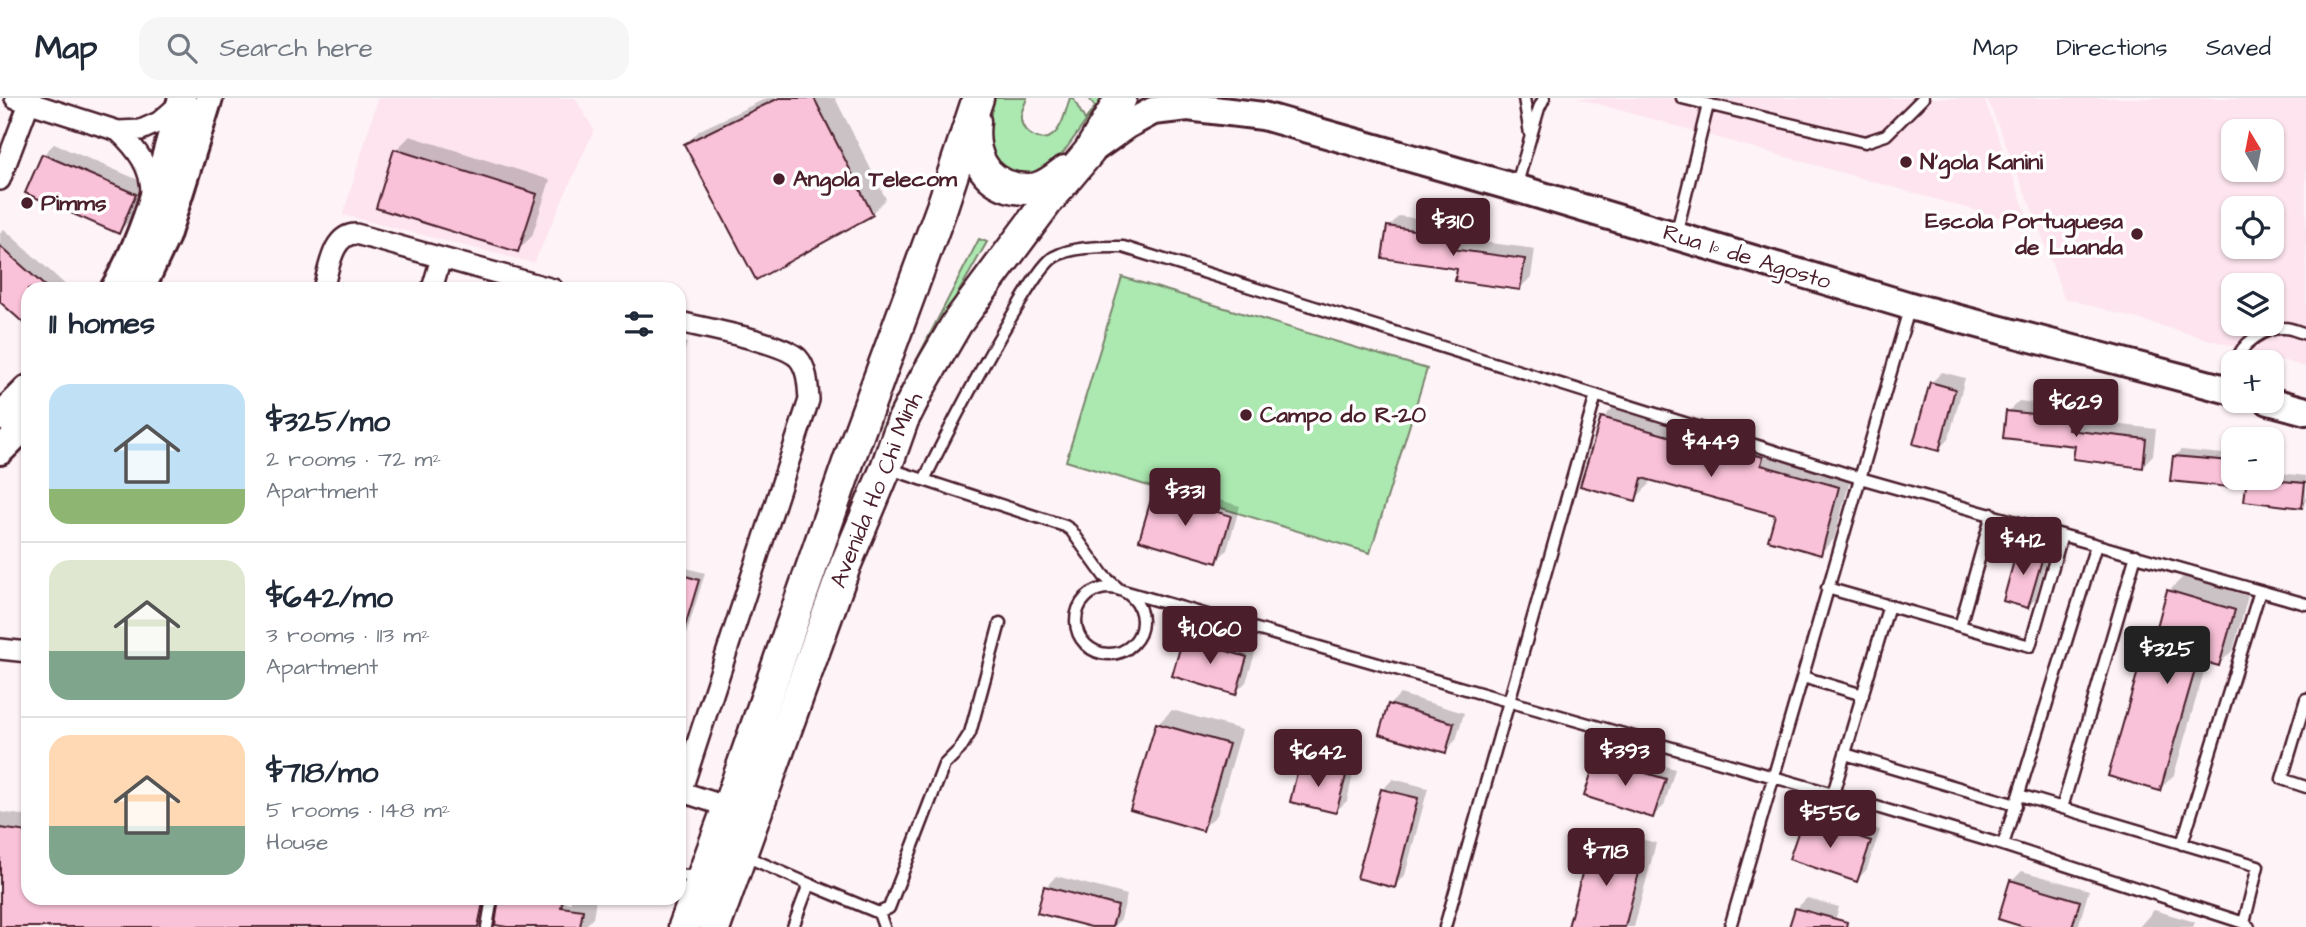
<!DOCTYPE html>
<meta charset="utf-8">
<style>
:root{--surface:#fff;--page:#f6f6f7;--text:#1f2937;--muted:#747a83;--line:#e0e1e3;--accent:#4a1f2b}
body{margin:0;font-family:"Architects Daughter",sans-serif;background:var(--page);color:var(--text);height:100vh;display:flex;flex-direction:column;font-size:26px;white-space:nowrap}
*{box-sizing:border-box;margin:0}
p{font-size:23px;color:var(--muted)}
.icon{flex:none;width:38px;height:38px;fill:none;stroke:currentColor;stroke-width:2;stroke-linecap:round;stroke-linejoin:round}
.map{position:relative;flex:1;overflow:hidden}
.panel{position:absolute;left:21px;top:184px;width:665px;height:623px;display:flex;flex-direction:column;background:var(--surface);border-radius:21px;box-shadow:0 2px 5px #0004}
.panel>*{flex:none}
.needle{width:46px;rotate:350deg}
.fabs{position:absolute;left:2221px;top:21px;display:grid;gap:14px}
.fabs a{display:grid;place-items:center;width:63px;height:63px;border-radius:14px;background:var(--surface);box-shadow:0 2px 5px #0004;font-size:35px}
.price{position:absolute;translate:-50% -60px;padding:0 16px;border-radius:7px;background:var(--accent);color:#fff;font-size:23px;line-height:46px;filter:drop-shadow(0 2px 4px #0008)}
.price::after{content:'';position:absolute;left:50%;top:42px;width:21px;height:16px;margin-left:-10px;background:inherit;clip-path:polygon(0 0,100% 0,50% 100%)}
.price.on{background:#222;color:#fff}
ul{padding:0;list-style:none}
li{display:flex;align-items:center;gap:21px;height:175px;padding:0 28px}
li+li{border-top:2px solid var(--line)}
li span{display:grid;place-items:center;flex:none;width:196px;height:140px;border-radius:21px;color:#555}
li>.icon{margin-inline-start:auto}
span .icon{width:84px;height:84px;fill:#fffc;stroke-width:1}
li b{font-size:30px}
h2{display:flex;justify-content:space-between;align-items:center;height:84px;padding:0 28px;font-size:30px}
header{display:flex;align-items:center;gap:42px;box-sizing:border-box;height:98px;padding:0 35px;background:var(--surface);border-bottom:2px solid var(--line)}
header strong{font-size:33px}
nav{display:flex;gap:38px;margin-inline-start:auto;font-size:24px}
.search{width:490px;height:63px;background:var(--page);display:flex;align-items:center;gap:18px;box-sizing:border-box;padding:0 24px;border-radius:21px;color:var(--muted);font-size:26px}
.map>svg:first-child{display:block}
.built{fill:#fde4ee;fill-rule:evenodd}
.green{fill:#abe9b0;stroke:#7a846e;stroke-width:2}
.shadow{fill:#0003}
.building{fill:#fac2d8;stroke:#4a1f2b;stroke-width:2}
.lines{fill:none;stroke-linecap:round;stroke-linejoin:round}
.lane-casing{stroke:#4a1f2b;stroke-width:15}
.street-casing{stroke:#4a1f2b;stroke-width:24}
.secondary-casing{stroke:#4a1f2b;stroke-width:32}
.primary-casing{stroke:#4a1f2b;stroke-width:35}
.lane{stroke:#fff;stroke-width:10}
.street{stroke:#fff;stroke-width:19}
.secondary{stroke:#fff;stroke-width:26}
.primary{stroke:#fff;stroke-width:30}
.poi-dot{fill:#4a1f2b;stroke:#fff;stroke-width:2.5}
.labels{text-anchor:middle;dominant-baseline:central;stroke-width:7;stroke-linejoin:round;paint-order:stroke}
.poi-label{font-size:23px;font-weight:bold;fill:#4a1f2b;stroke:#fff;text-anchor:start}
.street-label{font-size:23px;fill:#4a1f2b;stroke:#fff}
</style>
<header>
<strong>Map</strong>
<div class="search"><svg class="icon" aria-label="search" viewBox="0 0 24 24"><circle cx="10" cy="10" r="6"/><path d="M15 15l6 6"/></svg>Search here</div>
<nav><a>Map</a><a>Directions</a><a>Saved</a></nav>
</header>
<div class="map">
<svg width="2306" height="829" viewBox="0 0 2306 829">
<rect width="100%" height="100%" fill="#fef3f7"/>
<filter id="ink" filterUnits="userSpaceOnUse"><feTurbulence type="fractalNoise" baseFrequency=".0143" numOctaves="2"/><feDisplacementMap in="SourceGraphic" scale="14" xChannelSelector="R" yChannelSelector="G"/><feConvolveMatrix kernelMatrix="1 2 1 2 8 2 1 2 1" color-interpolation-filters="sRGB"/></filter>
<g filter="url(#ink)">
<path class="built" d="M378,0H575L594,32L534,165L343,117Z
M1577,0H1984L2031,128Z
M1987,0H2306V269L2064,200L2037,124ZM2233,33H2272V72H2233ZM2233,110H2272V149H2233ZM2233,187H2272V226H2233Z"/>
<path class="green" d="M995,0H1027C1025,7 1020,14 1021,21C1023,37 1042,47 1054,36C1063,28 1066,11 1070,0H1073L1085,22L1095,9L1089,0H1103L1049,74L1019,79L992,63L985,36Z
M979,141L987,144L881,331Z
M1122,179L1427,271L1370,455L1066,363Z"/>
<path class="shadow" d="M767,0H835L886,101L872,115L686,46L700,32Z
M410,38L550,82L532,138L518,152L396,52Z
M54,46L146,85L130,123L119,133L43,57Z
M1399,118L1463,127L1461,141L1535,151L1531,179L1520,190L1459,170L1389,129Z
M4,131L70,191H28V226L0,201V135Z
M679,243L687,245L679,275Z
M1942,274L1965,280L1949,340L1939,351L1931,285Z
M2019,303L2079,310L2078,322L2156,331L2153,357L2142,368L2008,314Z
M1617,306L1699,329L1703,325L1776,345L1774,353L1852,375L1834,441L1820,455L1777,415L1651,381L1649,387L1635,401L1603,320Z
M2181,352L2233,357V380H2235L2228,387L2174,359Z
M2272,374L2306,378V403L2301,408L2246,402L2249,380H2272Z
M1165,386L1240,408L1227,452L1216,463L1154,396Z
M2027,442L2050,448L2035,502L2028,508L2020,449Z
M679,468L705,475L686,537L679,544Z
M2183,479L2248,498L2233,552L2219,566L2207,563L2174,677L2160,691L2149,539L2158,530L2169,493Z
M1196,530L1257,549L1246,584L1235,595L1185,541Z
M1400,596L1464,615L1456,642L1445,653L1389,607Z
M1172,612L1242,632L1217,717L1202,731L1158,626Z
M1608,650L1675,671L1664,708L1653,718L1586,697L1598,660Z
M1311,656L1355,667L1347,703L1336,713L1301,667Z
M1393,681L1428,690L1405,777L1394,788L1382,692Z
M1815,711L1880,732L1867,771L1857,782L1805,721Z
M0,714L28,718V800H496L489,829H0Z
M1606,732L1656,745L1634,829H1570L1592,746Z
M2022,773L2089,792L2078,829H2030L2012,783Z
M1056,778L1127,797L1121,821L1113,829H1098L1046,789Z
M501,800H537L571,805V802L559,800H596L593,820L584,829H518L497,826Z
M1807,800L1839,809L1833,829L1796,811Z
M2154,812L2195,824L2193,829H2139Z"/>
<path class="building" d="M779,0H814L873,117L756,182L684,46Z
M394,51L537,96L518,154L376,110Z
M42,56L136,96L119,136L25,95Z
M1387,128L1453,138L1451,151L1525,161L1520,192L1455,183L1457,171L1382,160Z
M0,148L48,191H28V229L0,204Z
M1930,284L1955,291L1939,353L1913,346Z
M2006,313L2070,320L2068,332L2146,341L2143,370L2073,361L2075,348L2003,340Z
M1601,319L1686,343L1687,338L1763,359L1761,367L1839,389L1821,457L1768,442L1775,417L1642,380L1636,403L1580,388Z
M2173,358L2231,363L2229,389L2170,383Z
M2247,380L2305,385L2302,410L2244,403Z
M1153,395L1231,418L1217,465L1139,442Z
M2018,448L2044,455L2028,510L2003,503Z
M679,476L699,482L683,535L679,534Z
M2167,492L2235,512L2219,568L2198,562L2160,693L2108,678L2148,538L2154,540Z
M1183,540L1247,559L1236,597L1172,578Z
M1388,606L1454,625L1446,655L1379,636Z
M1156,625L1229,646L1203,733L1130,712Z
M1596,660L1666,681L1653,720L1584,698Z
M1299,666L1346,678L1336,715L1290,704Z
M1381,691L1418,700L1395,790L1357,780Z
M1803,720L1871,743L1857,784L1789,761Z
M0,730L28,734V800H484L478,829H0Z
M1590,745L1643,759L1625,829H1568Z
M2010,782L2080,803L2072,829H2024L1998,821Z
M1044,788L1118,808L1112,829H1091L1037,815Z
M499,800H548L563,802L561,809L583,812L580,829H507L495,827Z
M1795,810L1847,824L1846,829H1789Z"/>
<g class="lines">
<g class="lane-casing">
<path id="lane" d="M1524,0L1530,36
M1682,0L1865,44L1886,37L1923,0
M1516,89L1539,10L1544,0
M1676,137L1708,7
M2236,264C2241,246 2264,229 2284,230C2291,230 2299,234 2306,236
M2227,291L2233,273
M890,371L1065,428L1071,432L1104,478L1120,492L1833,696L2003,747L2244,825L2249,829
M924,382C952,325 981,270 1013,216C1022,202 1041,167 1054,159C1073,148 1102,149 1123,149L1860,380L2306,506
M1827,490L2030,548L2062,437
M1076 523a33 33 0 1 1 66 0a33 33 0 1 1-66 0Z
M1960,528L1992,416
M1803,579L1863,597
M2306,601L2282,681L2306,689
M1845,656L2016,707
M1833,696L1889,507
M2019,697L2258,768L2244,825
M2062,710L2136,457
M2182,746L2260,493
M2003,747L2096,447
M745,758L809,786
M679,777L698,779
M879,815L884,829
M487,829L492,800
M793,829L809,786L879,815L889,810L944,667L960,651L970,635L1000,525
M1445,829L1596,297
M1730,829L1910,208"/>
</g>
<g class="street-casing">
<path id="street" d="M15,0L118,33L141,32L159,24L175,10L178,4
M118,33C137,51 152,70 151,97
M0,82L31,0
M323,191C329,172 332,136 356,136L553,191
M432,191L441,160
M679,224C705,230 782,244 798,260C808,271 808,289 809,302L681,694
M0,551L28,554
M679,693L728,709"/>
</g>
<g class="secondary-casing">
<path id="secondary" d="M1089,54L1127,27L1153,13L1188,9L1263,18L1516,90L1910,208L2233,293
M114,191C149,133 163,64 182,0
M141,191L166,138L209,0
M2269,303L2306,313
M0,319L28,291
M0,353L28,325"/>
</g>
<g class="primary-casing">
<g id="primary">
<path d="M975,23C971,54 982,83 1015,90C1023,91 1030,92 1037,90C1048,87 1056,80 1065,73"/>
<path d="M684,829L728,709L850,359L942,109L978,0"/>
<path id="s1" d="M715,829L845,468L886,370L903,322L921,287L957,225L1047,104L1089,54L1121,0"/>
</g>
</g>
<use href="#lane" class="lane"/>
<use href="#street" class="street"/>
<use href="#secondary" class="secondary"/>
<use href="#primary" class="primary"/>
</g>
</g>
<g class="poi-dot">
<circle cx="1906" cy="64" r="7"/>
<circle cx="779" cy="81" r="7"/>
<circle cx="27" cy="105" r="7"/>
<circle cx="2137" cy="136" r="7"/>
<circle cx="1246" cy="317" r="7"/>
</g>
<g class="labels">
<g class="poi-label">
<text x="1920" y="64">N'gola Kanini</text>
<text x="793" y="81">Angola Telecom</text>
<text x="41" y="105">Pimms</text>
<text x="2123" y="123" text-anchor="end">Escola Portuguesa<tspan x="2123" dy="26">de Luanda</tspan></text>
<text x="1260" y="317">Campo do R-20</text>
</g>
<g class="street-label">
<text transform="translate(1747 159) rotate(17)">Rua 1º de Agosto</text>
<text stroke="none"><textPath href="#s1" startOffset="466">Avenida Ho Chi Minh</textPath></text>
</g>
</g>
</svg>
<div class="fabs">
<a><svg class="needle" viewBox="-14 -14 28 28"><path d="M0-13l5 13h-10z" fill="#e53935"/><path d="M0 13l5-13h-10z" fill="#747a83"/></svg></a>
<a><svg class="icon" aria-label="locate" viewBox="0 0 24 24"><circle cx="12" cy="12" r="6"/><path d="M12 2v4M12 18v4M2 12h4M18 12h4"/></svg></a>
<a><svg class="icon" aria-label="layers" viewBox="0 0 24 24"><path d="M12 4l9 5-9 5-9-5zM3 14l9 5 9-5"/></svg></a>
<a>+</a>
<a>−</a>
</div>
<b class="price" style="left:1453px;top:160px">$310</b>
<b class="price" style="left:2076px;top:341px">$629</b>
<b class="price" style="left:1711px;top:381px">$449</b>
<b class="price" style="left:1185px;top:430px">$331</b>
<b class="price" style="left:2023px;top:479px">$412</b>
<b class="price" style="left:1210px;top:568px">$1,060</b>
<b class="price on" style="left:2167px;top:588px">$325</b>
<b class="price" style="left:1625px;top:690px">$393</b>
<b class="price" style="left:1318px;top:691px">$642</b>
<b class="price" style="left:1830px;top:752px">$556</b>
<b class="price" style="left:1606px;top:790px">$718</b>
<section class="panel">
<h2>11 homes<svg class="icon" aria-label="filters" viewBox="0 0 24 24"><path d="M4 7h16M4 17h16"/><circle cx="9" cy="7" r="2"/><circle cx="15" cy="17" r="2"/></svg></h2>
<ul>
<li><span style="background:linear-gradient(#bfe0f5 75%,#8fb573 0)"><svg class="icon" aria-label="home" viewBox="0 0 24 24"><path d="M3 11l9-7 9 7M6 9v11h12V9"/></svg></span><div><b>$325/mo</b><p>2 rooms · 72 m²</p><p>Apartment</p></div></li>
<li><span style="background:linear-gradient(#dfe7d0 65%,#7fa58c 0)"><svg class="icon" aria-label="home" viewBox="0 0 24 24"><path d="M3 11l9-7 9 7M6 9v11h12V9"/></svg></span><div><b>$642/mo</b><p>3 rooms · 113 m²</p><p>Apartment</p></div></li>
<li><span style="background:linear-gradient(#ffd9b3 65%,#7fa58c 0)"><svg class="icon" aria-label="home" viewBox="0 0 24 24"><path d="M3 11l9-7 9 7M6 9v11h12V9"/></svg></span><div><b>$718/mo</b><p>5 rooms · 148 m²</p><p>House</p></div></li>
</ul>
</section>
</div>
